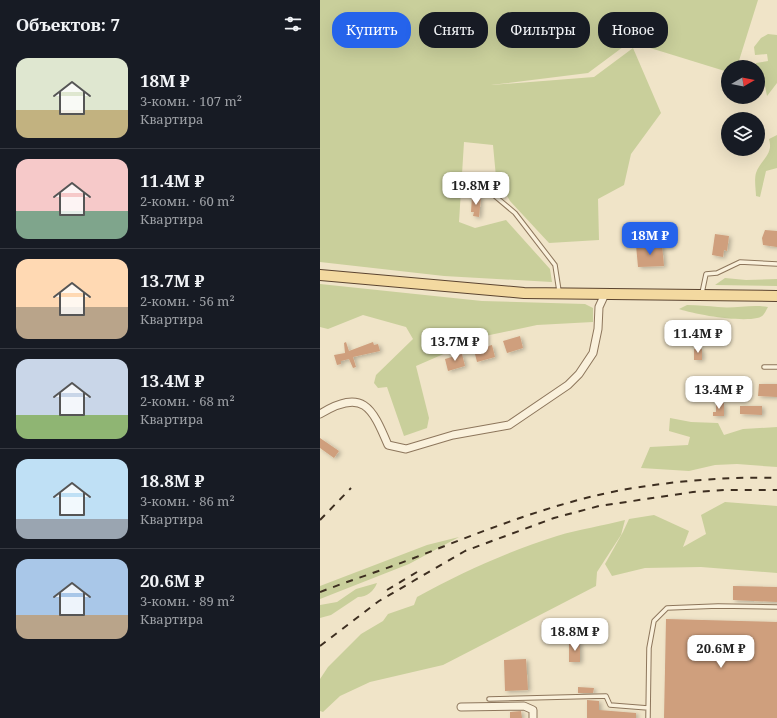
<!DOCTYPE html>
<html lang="ru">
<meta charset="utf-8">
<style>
:root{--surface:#171b24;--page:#20242c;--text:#f1f3f6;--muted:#9ea1a6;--line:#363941;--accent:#2563eb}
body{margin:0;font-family:"Noto Serif",serif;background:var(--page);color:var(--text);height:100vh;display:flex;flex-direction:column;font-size:15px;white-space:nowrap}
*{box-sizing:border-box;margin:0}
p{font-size:13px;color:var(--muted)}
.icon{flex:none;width:22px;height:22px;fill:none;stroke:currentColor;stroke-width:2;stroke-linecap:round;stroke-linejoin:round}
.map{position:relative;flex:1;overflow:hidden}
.details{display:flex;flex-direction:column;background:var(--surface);width:320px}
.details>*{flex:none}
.banner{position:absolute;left:12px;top:12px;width:380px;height:36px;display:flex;gap:8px}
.needle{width:26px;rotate:81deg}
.buttons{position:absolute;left:401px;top:60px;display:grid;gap:8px}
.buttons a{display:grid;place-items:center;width:44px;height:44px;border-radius:50%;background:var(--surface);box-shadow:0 4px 16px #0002;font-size:20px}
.price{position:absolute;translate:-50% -34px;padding:0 9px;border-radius:8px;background:#fff;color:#222;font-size:13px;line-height:26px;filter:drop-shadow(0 1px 2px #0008)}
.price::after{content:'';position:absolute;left:50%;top:24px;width:12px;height:9px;margin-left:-6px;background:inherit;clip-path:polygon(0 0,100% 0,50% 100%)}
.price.current{background:var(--accent);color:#fff}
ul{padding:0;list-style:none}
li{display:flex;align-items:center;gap:12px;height:100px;padding:0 16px}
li+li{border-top:1px solid var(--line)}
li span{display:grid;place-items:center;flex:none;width:112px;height:80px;border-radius:12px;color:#555}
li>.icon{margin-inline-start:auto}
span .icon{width:48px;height:48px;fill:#fffc;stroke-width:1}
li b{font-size:17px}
h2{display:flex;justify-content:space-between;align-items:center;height:48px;padding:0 16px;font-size:17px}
.tag{padding:0 14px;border-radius:16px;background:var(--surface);box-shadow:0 4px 16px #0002;font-size:14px;line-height:36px}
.tag.current{background:var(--accent);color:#fff}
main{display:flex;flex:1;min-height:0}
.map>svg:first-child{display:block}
.green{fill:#c9cf9b}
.building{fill:#cf9f7d;filter:url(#shadow)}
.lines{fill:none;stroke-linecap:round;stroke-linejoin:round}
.lane-casing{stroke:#8d765c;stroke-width:5.5}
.street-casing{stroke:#8d765c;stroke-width:9}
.primary-casing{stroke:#5b4430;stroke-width:12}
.lane{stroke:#faf1dc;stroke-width:3.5}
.street{stroke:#faf1dc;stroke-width:7}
.primary{stroke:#f3d9a0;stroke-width:10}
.rail{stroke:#3d2e20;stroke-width:2;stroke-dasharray:7 7;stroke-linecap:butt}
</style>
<main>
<section class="details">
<h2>Объектов: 7<svg class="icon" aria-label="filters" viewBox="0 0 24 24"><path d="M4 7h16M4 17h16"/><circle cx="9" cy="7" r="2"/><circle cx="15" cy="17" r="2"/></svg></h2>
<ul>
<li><span style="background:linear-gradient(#dfe7d0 65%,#c2b280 0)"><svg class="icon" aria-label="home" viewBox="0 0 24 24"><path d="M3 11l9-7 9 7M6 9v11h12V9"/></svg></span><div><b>18M ₽</b><p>3-комн. · 107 m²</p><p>Квартира</p></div></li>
<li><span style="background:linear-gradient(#f6c9c9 65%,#7fa58c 0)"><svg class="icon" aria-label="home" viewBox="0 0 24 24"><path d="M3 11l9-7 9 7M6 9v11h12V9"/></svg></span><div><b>11.4M ₽</b><p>2-комн. · 60 m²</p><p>Квартира</p></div></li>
<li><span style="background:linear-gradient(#ffd9b3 60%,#b9a48a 0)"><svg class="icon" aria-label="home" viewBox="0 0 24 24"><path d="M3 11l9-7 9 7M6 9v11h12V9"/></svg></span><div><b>13.7M ₽</b><p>2-комн. · 56 m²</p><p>Квартира</p></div></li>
<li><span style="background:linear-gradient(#c9d6e8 70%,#8fb573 0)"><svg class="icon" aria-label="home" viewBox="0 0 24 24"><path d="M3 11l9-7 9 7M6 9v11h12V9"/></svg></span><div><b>13.4M ₽</b><p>2-комн. · 68 m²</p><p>Квартира</p></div></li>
<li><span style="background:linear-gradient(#bfe0f5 75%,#9aa5b1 0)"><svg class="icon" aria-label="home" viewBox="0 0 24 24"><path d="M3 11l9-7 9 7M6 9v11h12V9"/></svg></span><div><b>18.8M ₽</b><p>3-комн. · 86 m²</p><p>Квартира</p></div></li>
<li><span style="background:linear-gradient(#a9c7e8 70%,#b9a48a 0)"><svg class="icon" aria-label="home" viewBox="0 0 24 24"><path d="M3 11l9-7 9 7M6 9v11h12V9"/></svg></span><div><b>20.6M ₽</b><p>3-комн. · 89 m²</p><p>Квартира</p></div></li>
</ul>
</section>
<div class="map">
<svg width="457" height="718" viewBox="0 0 457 718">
<defs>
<filter id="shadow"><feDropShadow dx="2.5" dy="1.5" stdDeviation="2" flood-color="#0004"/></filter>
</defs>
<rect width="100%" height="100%" fill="#f0e4c8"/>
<path class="green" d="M0,0H438L417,67H408V72L327,47L334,24L268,73L171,85L274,77L313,48L341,113L311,154L304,185L278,199L279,240L229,243L190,201L176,177L173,145L144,142L139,222L155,228L186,220L230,269L232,282L124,276L0,262Z
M448,34L457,35V83L447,96L445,86L438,77L436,63L448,61L447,54L435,55L434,47L441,38Z
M457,135V168L446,171L440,197L436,196C436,190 434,180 436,173C440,160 454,155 449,139Z
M405,278L426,280L457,279V286L395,285Z
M0,284L162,301L265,304L273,308V322L217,325L165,336L96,366L109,418L107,428L84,436L67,387L58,388L54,383L56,375L93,339L86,327L43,315L8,329L0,327Z
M367,305C378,305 388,306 398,307C415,309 431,304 448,307C445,312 444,317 437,318C420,322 377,315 359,309Z
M350,418L371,422L398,423L404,435L423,429L457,427V467L417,464L395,465L369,471L321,468L330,447L368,445L370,437L349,431Z
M405,502L457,506V573L381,567L325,568L292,576L285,564L303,532L309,519L334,515L369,531L363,547L386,534L381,515Z
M305,520L301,535L277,572L276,586L123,665L50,682L20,696L3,712L0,711V679L8,667L41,634L63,621L68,614L94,605L97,597C141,573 189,551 237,536C259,529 283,526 305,520Z
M139,537L89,564L0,599V586L107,545Z
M57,583C54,591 47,597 38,597L11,615L0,618V605L17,602L36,589Z"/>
<path class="building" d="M152,196L161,197L159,217L153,216L154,212H151Z
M445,230L457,231V247L443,245L442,238Z
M395,234L409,236L407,251L404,250L403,257L392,255Z
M342,244L344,266L318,267L316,245Z
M200,336L203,348L187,353L183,341Z
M26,342L29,351L53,342L54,345L58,344L60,351L33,357L36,367L33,368L29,359L21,361V364L17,365L14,355L25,353L24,343Z
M172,345L175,357L157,362L154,350Z
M374,349H382V360H374Z
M142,354L145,366L128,371L125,359Z
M439,384H457V397L438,396Z
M404,403V416H393V412H396V404Z
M420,406H442V415L420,414Z
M0,438L19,451L14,458L0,448Z
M413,586L457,587V602L413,600Z
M346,619L457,622V718H344Z
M260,642V662H249V643Z
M206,659L208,690L185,691L184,660Z
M258,687L274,688L273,693H258Z
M267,700L279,701V710L316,713V718H267Z
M201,711L202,718H190V712Z"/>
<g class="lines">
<g class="lane-casing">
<path id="lane" d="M164,187L195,213L235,265L239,291
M382,293L386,274L397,273L420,262L457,264
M444,367H457
M169,699L286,696L290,705L328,708
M328,718L329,648L334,621L347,608L398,606L457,607"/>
</g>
<g class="street-casing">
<path id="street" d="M0,414C43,388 52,407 68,445L86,449L133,435L189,425L248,385L259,374L273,353L278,329L279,307L285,294
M141,707L204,706L213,710V718"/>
</g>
<g class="primary-casing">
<path id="primary" d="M0,275L204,293L457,296"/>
</g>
<use href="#lane" class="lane"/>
<use href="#street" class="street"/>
<use href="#primary" class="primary"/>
<path class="rail" d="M0,520L31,488
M67,590L102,569
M0,592C31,580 63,570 94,558C153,535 212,511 274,496C327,483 402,476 457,478
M0,646L59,601L145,551L234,518L279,506L373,492L405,490H457"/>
</g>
</svg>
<div class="buttons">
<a><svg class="needle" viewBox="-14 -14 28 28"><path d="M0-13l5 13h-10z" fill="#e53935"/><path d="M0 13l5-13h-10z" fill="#9ea1a6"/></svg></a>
<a><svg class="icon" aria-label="layers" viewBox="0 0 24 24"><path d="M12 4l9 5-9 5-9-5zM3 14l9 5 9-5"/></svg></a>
</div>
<b class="price" style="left:156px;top:206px">19.8M ₽</b>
<b class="price current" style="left:330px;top:256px">18M ₽</b>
<b class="price" style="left:378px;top:354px">11.4M ₽</b>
<b class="price" style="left:135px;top:362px">13.7M ₽</b>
<b class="price" style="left:399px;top:410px">13.4M ₽</b>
<b class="price" style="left:255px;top:652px">18.8M ₽</b>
<b class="price" style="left:401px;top:669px">20.6M ₽</b>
<div class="banner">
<a class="tag current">Купить</a>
<a class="tag">Снять</a>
<a class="tag">Фильтры</a>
<a class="tag">Новое</a>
</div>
</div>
</main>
